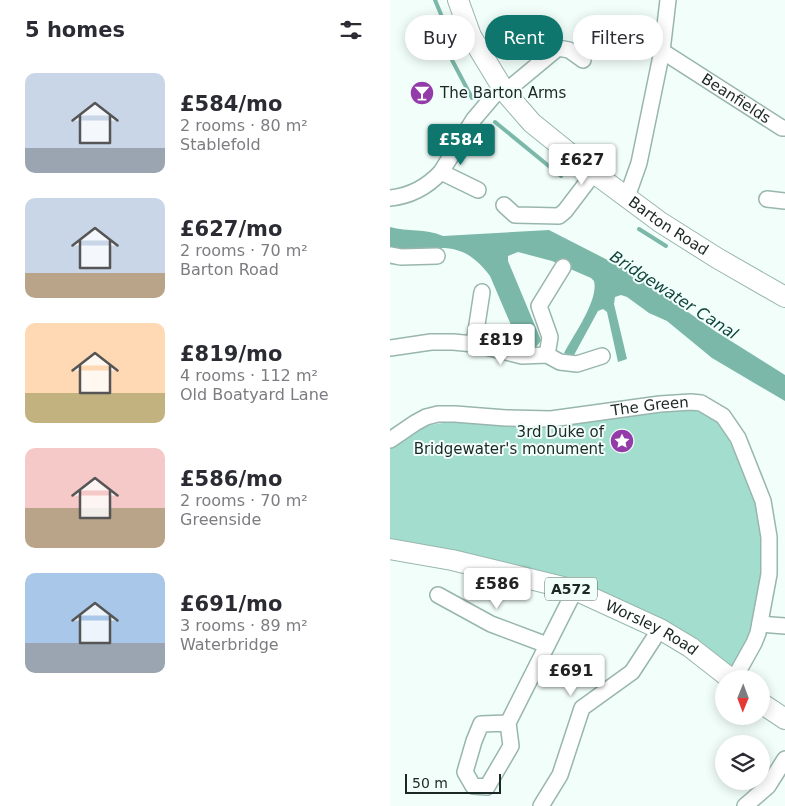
<!DOCTYPE html>
<meta charset="utf-8">
<style>
:root{--surface:#fff;--page:#f7f7f7;--text:#2b2b33;--muted:#7c7c81;--accent:#0f766e}
body{margin:0;font-family:"DejaVu Sans",sans-serif;background:var(--page);color:var(--text);height:100vh;display:flex;flex-direction:column;font-size:19px;white-space:nowrap}
*{box-sizing:border-box;margin:0}
p{font-size:16px;color:var(--muted)}
.icon{flex:none;width:28px;height:28px;fill:none;stroke:currentColor;stroke-width:2;stroke-linecap:round;stroke-linejoin:round}
.map{position:relative;flex:1;overflow:hidden}
.details{display:flex;flex-direction:column;background:var(--surface);width:390px}
.details>*{flex:none}
.banner{position:absolute;left:15px;top:15px;width:305px;height:45px;display:flex;gap:10px}
.needle{width:32px;rotate:181deg}
.controls{position:absolute;left:325px;top:670px;display:grid;gap:10px}
.controls a{display:grid;place-items:center;width:55px;height:55px;border-radius:50%;background:var(--surface);box-shadow:0 2px 12px #0003;font-size:25px}
.scale{position:absolute;left:15px;bottom:12px;width:96px;box-sizing:border-box;padding-left:5px;border:2px solid #1b2724;border-top:0;font-size:14px;line-height:18px;white-space:nowrap;color:#1b2724;-webkit-text-stroke:4px #f2fefa;paint-order:stroke}
.price{position:absolute;translate:-50% -42px;padding:0 11px;border-radius:5px;background:#fff;color:#222;font-size:16px;line-height:32px;filter:drop-shadow(0 1px 2px #0008)}
.price::after{content:'';position:absolute;left:50%;top:30px;width:15px;height:11px;margin-left:-8px;background:inherit;clip-path:polygon(0 0,100% 0,50% 100%)}
.price.current{background:var(--accent);color:#fff}
ul{padding:0;list-style:none}
li{display:flex;align-items:center;gap:15px;height:125px;padding:0 25px}
li span{display:grid;place-items:center;flex:none;width:140px;height:100px;border-radius:10px;color:#555}
li>.icon{margin-inline-start:auto}
span .icon{width:60px;height:60px;fill:#fffc;stroke-width:1}
li b{font-size:21px}
h2{display:flex;justify-content:space-between;align-items:center;height:60px;padding:0 25px;font-size:21px}
.pill{padding:0 18px;border-radius:22px;background:var(--surface);box-shadow:0 2px 12px #0003;font-size:18px;line-height:45px}
.pill.current{background:var(--accent);color:#fff}
main{display:flex;flex:1;min-height:0}
.map>svg:first-child{display:block}
.green{fill:#a2ddce}
.water{fill:#7cb8a9}
.lines{fill:none;stroke-linecap:round;stroke-linejoin:round}
.stream{stroke:#7cb8a9;stroke-width:4}
.minor-casing{stroke:#98b6ae;stroke-width:18}
.major-casing{stroke:#98b6ae;stroke-width:22}
.minor{stroke:#fff;stroke-width:15}
.major{stroke:#fff;stroke-width:20}
.labels{text-anchor:middle;dominant-baseline:central;stroke-width:4;stroke-linejoin:round;paint-order:stroke}
.shield{fill:#f2fefa;stroke:#5c6864;stroke-width:1}
.shield-label{font-size:14px;font-weight:bold;fill:#1b2724}
.poi-label{font-size:15px;fill:#1b2724;stroke:#f2fefa;text-anchor:start}
.street-label{font-size:15px;fill:#1b2724;stroke:#f2fefa}
.water-label{font-size:16px;font-style:italic;fill:#10453b;stroke:#f2fefa}
</style>
<main>
<section class="details">
<h2>5 homes<svg class="icon" aria-label="filters" viewBox="0 0 24 24"><path d="M4 7h16M4 17h16"/><circle cx="9" cy="7" r="2"/><circle cx="15" cy="17" r="2"/></svg></h2>
<ul>
<li><span style="background:linear-gradient(#c9d6e8 75%,#9aa5b1 0)"><svg class="icon" aria-label="home" viewBox="0 0 24 24"><path d="M3 11l9-7 9 7M6 9v11h12V9"/></svg></span><div><b>£584/mo</b><p>2 rooms · 80 m²</p><p>Stablefold</p></div></li>
<li><span style="background:linear-gradient(#c9d6e8 75%,#b9a48a 0)"><svg class="icon" aria-label="home" viewBox="0 0 24 24"><path d="M3 11l9-7 9 7M6 9v11h12V9"/></svg></span><div><b>£627/mo</b><p>2 rooms · 70 m²</p><p>Barton Road</p></div></li>
<li><span style="background:linear-gradient(#ffd9b3 70%,#c2b280 0)"><svg class="icon" aria-label="home" viewBox="0 0 24 24"><path d="M3 11l9-7 9 7M6 9v11h12V9"/></svg></span><div><b>£819/mo</b><p>4 rooms · 112 m²</p><p>Old Boatyard Lane</p></div></li>
<li><span style="background:linear-gradient(#f6c9c9 60%,#b9a48a 0)"><svg class="icon" aria-label="home" viewBox="0 0 24 24"><path d="M3 11l9-7 9 7M6 9v11h12V9"/></svg></span><div><b>£586/mo</b><p>2 rooms · 70 m²</p><p>Greenside</p></div></li>
<li><span style="background:linear-gradient(#a9c7e8 70%,#9aa5b1 0)"><svg class="icon" aria-label="home" viewBox="0 0 24 24"><path d="M3 11l9-7 9 7M6 9v11h12V9"/></svg></span><div><b>£691/mo</b><p>3 rooms · 89 m²</p><p>Waterbridge</p></div></li>
</ul>
</section>
<div class="map">
<svg width="395" height="806" viewBox="0 0 395 806">
<rect width="100%" height="100%" fill="#f2fefa"/>
<path class="green" d="M295,407L315,414L334,426L367,508L372,527L373,569L361,633L343,666L337,667L275,624L0,542V449C45,402 104,432 159,426C181,424 202,419 223,416C247,413 271,410 295,407Z"/>
<path class="water" d="M0,227C18,232 35,228 53,236L159,230L241,272L325,331L395,375V401L322,358L277,321L259,313L237,297L231,295L225,297L224,304L237,359L228,362L217,312L213,309L208,311L183,357L174,353C183,336 209,300 204,281L201,278L162,261L128,252L118,256V261L151,340C147,348 142,350 133,353L100,276C67,232 44,255 0,247Z"/>
<g class="lines">
<path class="stream" d="M45,0L60,36L62,60L82,98
M105,122L171,176
M249,229L276,246"/>
<g class="minor-casing">
<g id="minor">
<path id="s1" d="M272,51L392,128H395"/>
<path d="M115,92L168,48L179,50L193,60"/>
<path d="M51,172L88,190"/>
<path d="M237,197L249,163L272,51L278,0"/>
<path d="M0,198C21,196 37,187 51,172L84,119L112,86"/>
<path d="M377,199L395,201"/>
<path d="M114,205L125,215L169,216L175,211L204,173"/>
<path d="M0,255L11,257L47,256"/>
<path d="M84,344L92,292"/>
<path d="M0,348L41,342H63L84,344L132,356L157,355L170,362L187,364L212,356"/>
<path d="M157,355L160,337L149,306L173,267"/>
<path id="s2" d="M0,440L25,423L36,417L48,414H65L116,418L161,419L270,404L301,402L311,403L333,416L348,438L373,501L379,537V574L368,633L364,643L344,679"/>
<path d="M48,595L101,624L157,645"/>
<path d="M370,624L395,626"/>
<path d="M118,723L91,724L84,741L75,772L83,786L97,787L121,746L118,723L185,590"/>
<path d="M151,806L170,775L192,708L242,672L270,629"/>
<path d="M355,806L378,786L395,759"/>
</g>
</g>
<g class="major-casing">
<g id="major">
<path id="s3" d="M68,0L81,36L115,92L142,123L204,173L270,222L327,258L395,297"/>
<path id="s4" d="M0,549L62,560L185,590L270,629L300,647L341,679"/>
<path d="M371,703L395,719"/>
</g>
</g>
<use href="#minor" class="minor"/>
<use href="#major" class="major"/>
</g>
<defs>
<g id="bar-disc" transform="scale(1.25)"><circle r="9.5" fill="#933ca9" stroke="#f2fefa"/><path d="M-6-5H6L.8 .8V4.5H3.5V6h-7V4.5H-.8V.8Z" fill="#fff"/></g>
<g id="sight-disc" transform="scale(1.25)"><circle r="9.5" fill="#933ca9" stroke="#f2fefa"/><path d="M0-6L1.8-2.2L6-1.7L2.9 1.2L3.7 5.4L0 3.3L-3.7 5.4L-2.9 1.2L-6-1.7L-1.8-2.2Z" fill="#fff"/></g>
</defs>
<g fill-rule="evenodd">
<use href="#bar-disc" x="32" y="93"/>
<use href="#sight-disc" x="232" y="441"/>
</g>
<g class="labels">
<rect class="shield" x="155" y="577.5" width="52" height="23" rx="4"/>
<g class="shield-label">
<text x="181" y="589">A572</text>
</g>
<g class="poi-label">
<text x="50" y="93">The Barton Arms</text>
<text x="214" y="432" text-anchor="end">3rd Duke of<tspan x="214" dy="17">Bridgewater's monument</tspan></text>
</g>
<g class="street-label">
<text stroke="none"><textPath href="#s1" startOffset="88">Beanfields</textPath></text>
<text stroke="none"><textPath href="#s3" startOffset="316">Barton Road</textPath></text>
<text stroke="none"><textPath href="#s2" startOffset="268">The Green</textPath></text>
<text stroke="none"><textPath href="#s4" startOffset="275">Worsley Road</textPath></text>
</g>
<g class="water-label">
<text transform="translate(284 295) rotate(33)">Bridgewater Canal</text>
</g>
</g>
</svg>
<div class="controls">
<a><svg class="needle" viewBox="-14 -14 28 28"><path d="M0-13l5 13h-10z" fill="#e53935"/><path d="M0 13l5-13h-10z" fill="#7c7c81"/></svg></a>
<a><svg class="icon" aria-label="layers" viewBox="0 0 24 24"><path d="M12 4l9 5-9 5-9-5zM3 14l9 5 9-5"/></svg></a>
</div>
<div class="scale">50 m</div>
<b class="price current" style="left:71px;top:166px">£584</b>
<b class="price" style="left:192px;top:186px">£627</b>
<b class="price" style="left:111px;top:366px">£819</b>
<b class="price" style="left:107px;top:610px">£586</b>
<b class="price" style="left:181px;top:697px">£691</b>
<div class="banner">
<a class="pill">Buy</a>
<a class="pill current">Rent</a>
<a class="pill">Filters</a>
</div>
</div>
</main>
